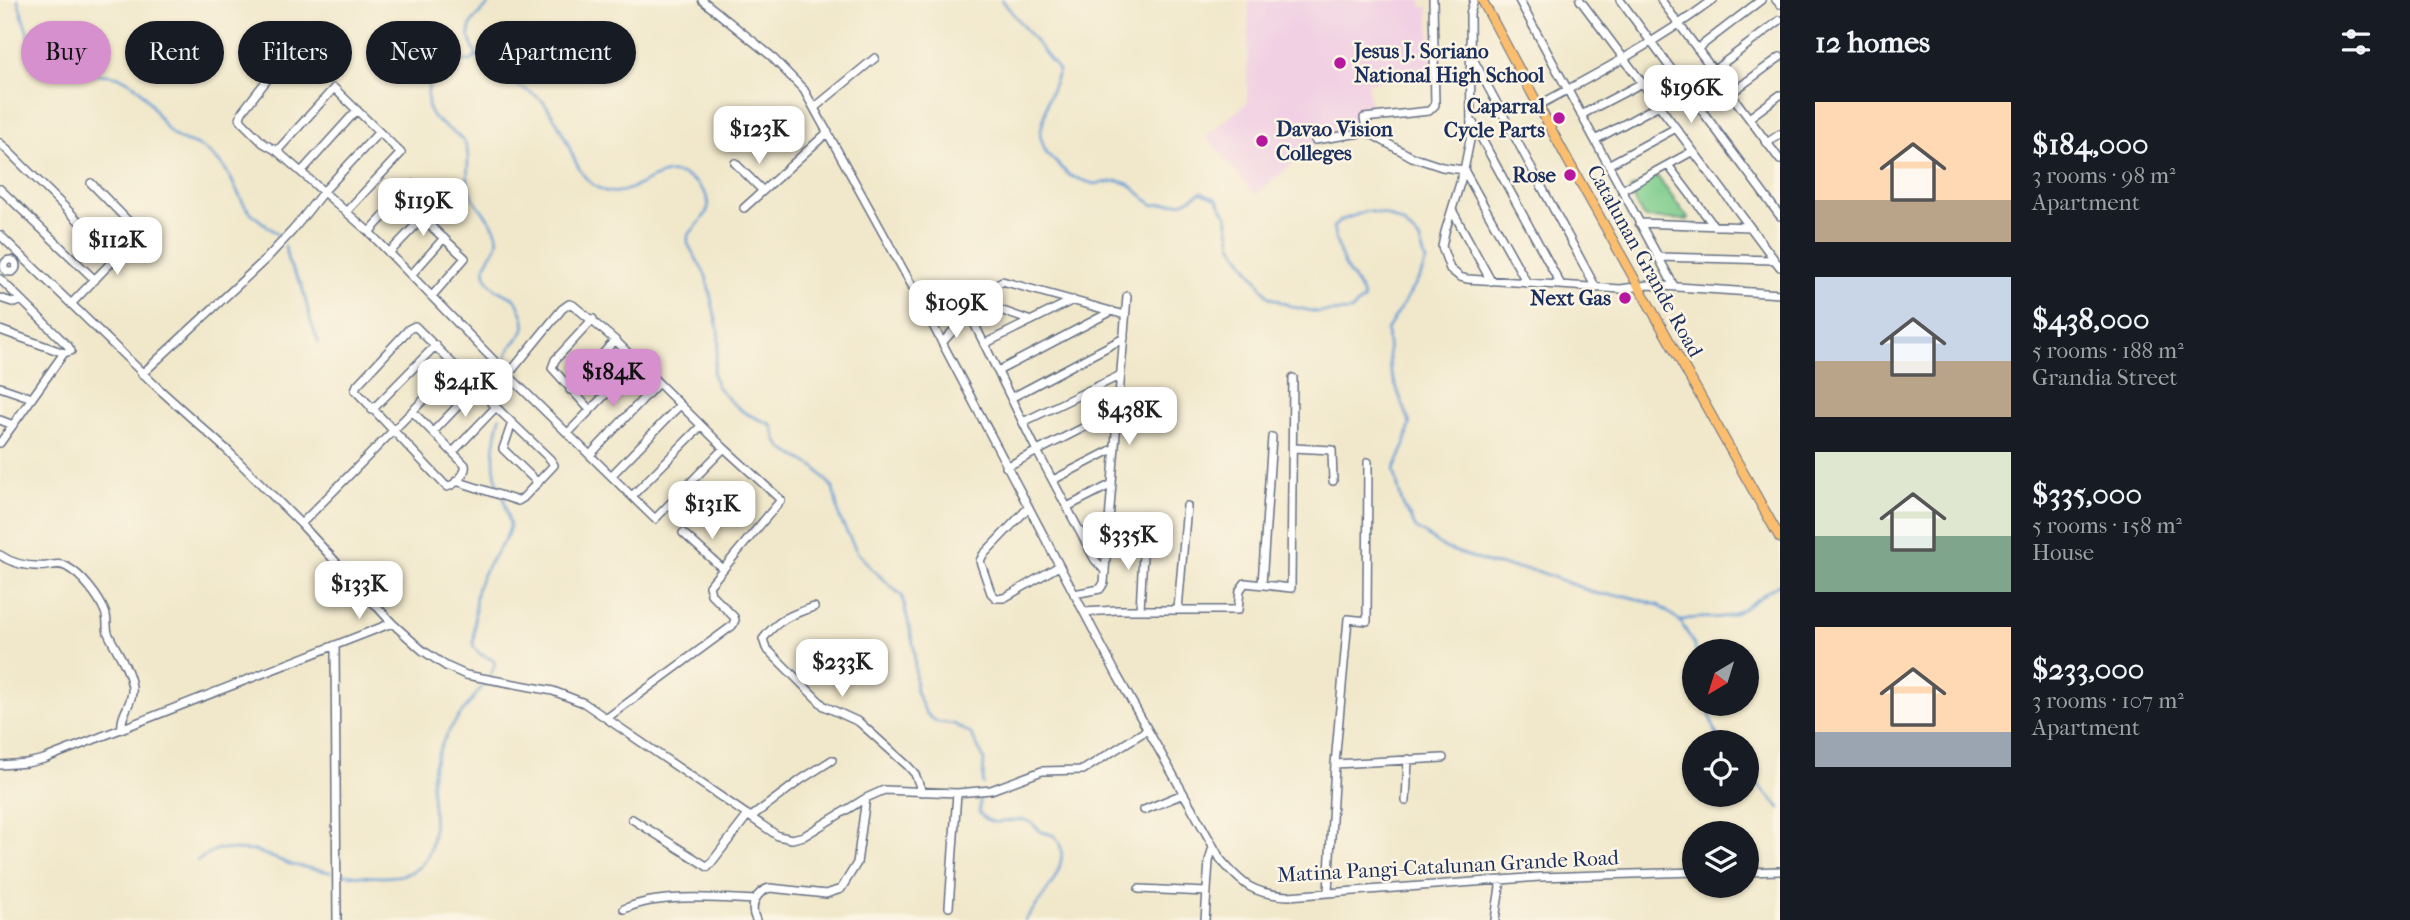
<!DOCTYPE html>
<meta charset="utf-8">
<style>
:root{--surface:#171b24;--page:#20242c;--text:#f1f3f6;--muted:#9ea1a6;--accent:#d690ce}
body{margin:0;font-family:"IM FELL French Canon",serif;background:var(--page);color:var(--text);height:100vh;display:flex;flex-direction:column;font-size:26px;white-space:nowrap}
*{box-sizing:border-box;margin:0}
p{font-size:23px;color:var(--muted)}
.icon{flex:none;width:38px;height:38px;fill:none;stroke:currentColor;stroke-width:2;stroke-linecap:round;stroke-linejoin:round}
.map{position:relative;flex:1;overflow:hidden}
.sheet{display:flex;flex-direction:column;background:var(--surface);width:630px}
.sheet>*{flex:none}
.hud{position:absolute;left:21px;top:21px;width:665px;height:63px;display:flex;gap:14px}
.needle{width:46px;rotate:218deg}
.controls{position:absolute;left:1682px;top:639px;display:grid;gap:14px}
.controls a{display:grid;place-items:center;width:77px;height:77px;border-radius:50%;background:var(--surface);box-shadow:0 2px 5px #0004;font-size:35px}
.price{position:absolute;translate:-50% -60px;padding:0 16px;border-radius:14px;background:#fff;color:#222;font-size:23px;line-height:46px;filter:drop-shadow(0 2px 4px #0008)}
.price::after{content:'';position:absolute;left:50%;top:42px;width:21px;height:16px;margin-left:-10px;background:inherit;clip-path:polygon(0 0,100% 0,50% 100%)}
.price.on{background:var(--accent);color:#111}
ul{padding:0;list-style:none}
li{display:flex;align-items:center;gap:21px;height:175px;padding:0 35px}
li span{display:grid;place-items:center;flex:none;width:196px;height:140px;border-radius:0px;color:#555}
li>.icon{margin-inline-start:auto}
span .icon{width:84px;height:84px;fill:#fffc;stroke-width:1}
li b{font-size:30px}
h2{display:flex;justify-content:space-between;align-items:center;height:84px;padding:0 35px;font-size:30px}
.pill{padding:0 24px;border-radius:32px;background:var(--surface);box-shadow:0 2px 5px #0004;font-size:24px;line-height:63px}
.pill.on{background:var(--accent);color:#111}
main{display:flex;flex:1;min-height:0}
.map>svg:first-child{display:block}
.built{fill:#f1d0e3}
.green{fill:#7dcc8c;stroke:#4c7e75;stroke-width:2}
.lines{fill:none;stroke-linecap:round;stroke-linejoin:round}
.stream{stroke:#669dd4;stroke-width:2.5}
.minor-casing{stroke:#667084;stroke-width:10}
.major-casing{stroke:#667084;stroke-width:11}
.minor{stroke:#fff;stroke-width:7}
.major{stroke:#fbbd6e;stroke-width:9}
.poi-dot{fill:#b5179e;stroke:#fcf5e5;stroke-width:2.5}
.labels{text-anchor:middle;dominant-baseline:central;stroke-width:5;stroke-linejoin:round;paint-order:stroke}
.poi-label{font-size:21px;font-weight:bold;fill:#1b2f5e;stroke:#fcf5e5;text-anchor:end}
.street-label{font-size:21px;fill:#1b2f5e;stroke:#fcf5e5}
</style>
<main>
<div class="map">
<svg width="1780" height="920" viewBox="0 0 1780 920">
<rect width="100%" height="100%" fill="#fcf5e5"/>
<filter id="ink" filterUnits="userSpaceOnUse"><feTurbulence type="fractalNoise" baseFrequency=".0143" numOctaves="2"/><feDisplacementMap in="SourceGraphic" scale="14" xChannelSelector="R" yChannelSelector="G"/><feConvolveMatrix kernelMatrix="1 2 1 2 8 2 1 2 1" color-interpolation-filters="sRGB"/></filter>
<filter id="wash" filterUnits="userSpaceOnUse"><feTurbulence type="fractalNoise" baseFrequency=".00686" numOctaves="4" result="noise"/><feDisplacementMap in="SourceGraphic" scale="28" xChannelSelector="R" yChannelSelector="G"/><feGaussianBlur stdDeviation="1.57" result="paint"/><feColorMatrix in="noise" values="0 0 0 0 0 0 0 0 0 0 0 0 0 0 0 0 0 1.4 0 .05"/><feComposite in="paint" operator="in"/></filter>
<g filter="url(#wash)">
<rect width="100%" height="100%" fill="#f1e8cb"/>
<path class="built" d="M1249,0H1422V7H1428L1433,73L1367,83L1372,114L1358,116L1360,128L1314,136L1315,145L1255,195L1206,136L1247,103Z"/>
<path class="green" d="M1657,176L1688,218V220L1645,218L1642,215L1630,193V189Z"/>
<g class="lines">
<path class="stream" d="M18,0C23,18 31,51 44,64C65,87 102,64 130,82C149,94 155,116 170,132C182,144 189,140 202,148C208,151 214,157 219,162C232,174 236,193 246,207C255,219 268,225 278,235
M1002,0L1059,71L1048,99L1040,135L1046,153L1070,176L1094,184L1118,181L1129,184L1153,205L1185,202L1201,192L1217,199L1227,216L1232,245L1269,297L1293,307L1317,312L1351,311L1364,299C1361,287 1354,281 1347,270C1340,257 1336,241 1333,227L1342,220L1367,211L1384,214L1403,223L1419,239L1426,261L1421,275L1387,330L1390,370L1410,424L1405,445L1394,470L1402,503L1416,528L1445,548L1491,564L1537,571L1598,594L1626,596L1658,605L1680,621L1694,644L1695,651
M476,56C475,50 471,45 470,39C465,19 484,15 491,0
M285,246L288,262L302,286L311,322L319,343
M505,362C512,329 538,342 516,300C510,295 503,294 497,290C466,264 503,256 497,234C492,217 474,206 469,189C465,175 471,159 466,146C458,127 430,127 428,104C426,86 432,72 444,60L471,61L476,56C496,61 496,68 510,80C521,90 535,91 545,104C553,115 560,127 566,140C575,159 579,177 598,188C635,209 661,146 700,187C720,208 700,220 688,236V244L706,276L718,328L719,342L713,373L716,385L730,401L745,413L772,425L777,441L783,449L815,467L833,488L840,519L857,552L873,570L902,596L914,647L916,692L926,713L931,718L938,722L954,724L971,734L984,759L983,784
M502,405L504,374
M500,417C494,443 490,465 500,490
M1680,621C1696,615 1712,620 1728,616C1745,611 1762,593 1780,584
M491,674L495,664L493,660L480,654L473,646C476,629 473,600 478,586C484,566 500,551 508,533L510,526L504,499
M1707,704L1714,730L1721,742
M1746,772L1780,808
M980,797L979,812C991,830 1009,818 1024,820C1033,821 1035,828 1042,832C1047,834 1052,833 1056,838C1076,862 1038,903 1025,920
M197,861L217,849L256,851L292,865L330,872
M344,874C405,881 438,881 433,808C432,794 430,780 434,765C444,729 464,712 485,683"/>
</g>
</g>
<g filter="url(#ink)">
<g class="lines">
<g class="minor-casing">
<path id="minor" d="M702,0L770,55L804,90L916,293L1118,677L1221,860C1243,885 1253,894 1288,896L1540,877L1694,872
M1474,0L1470,14L1471,135L1464,170L1445,232L1442,247L1450,269L1460,277L1467,279L1621,289L1648,285L1780,294
M1519,0L1674,286
M1580,0L1780,267
M1620,0L1780,216
M1661,0L1780,160
M1776,0L1780,4
M1697,49L1761,0
M1472,57L1596,288
M1713,71L1780,20
M270,76L242,112L240,118L242,122L263,143L277,151L369,232L508,375L655,519L724,448
M1730,94L1780,57
M1539,105C1599,73 1658,41 1713,0
M814,108L875,58
M1581,115L1642,83
M1749,118L1780,95
M1473,123L1561,285
M1367,132L1364,118L1429,111L1435,105L1433,0
M1315,140L1367,132L1412,157L1442,167L1464,170L1527,283
M1595,140L1659,105
M0,143L116,258
M1767,143L1780,134
M277,151L334,88L401,153L346,212
M735,163L762,190
M1608,165L1676,128
M1668,165L1714,226
M301,172L357,110
M0,189L95,280
M1622,190L1693,151
M744,208L828,132
M1452,210L1491,281
M422,218L465,258L432,296
M1639,223L1750,227
M369,232L414,184
M0,235L158,388L227,450L301,524L392,623L422,650L446,666L466,675L553,691L584,703L778,836L792,839L804,836L866,798L884,790L957,793L991,790L1042,771L1083,770L1147,730
M389,253L436,204
M1658,257L1774,260
M4 266a6 6 0 1 1 12 0a6 6 0 1 1-12 0Z
M411,275L444,238
M0,279L68,346L71,351L64,353L0,330
M0,298L15,303L21,300
M978,302L1031,321
M71,304L131,242L135,234L131,224L91,183
M969,313L1037,451L1095,560L1105,571
M942,343L993,286L1002,281L1125,315
M984,344L1073,300
M998,371L1112,311
M142,374L266,259L293,230L323,192L379,132
M508,375L562,309L569,304L573,305L615,340L724,448L781,500L709,586L711,594L734,617L735,620L732,626L607,718
M0,387L32,398
M570,390L615,340
M1011,398L1124,338
M372,410L436,345
M590,410L552,368L555,360L593,319
M412,411L465,465C467,473 455,485 447,487L444,484L355,390L357,385L409,329L415,326L504,415L550,459L554,465L523,498L518,501L456,481
M0,420L13,425
M1023,422L1121,375
M512,423L503,449L538,483
M433,432L476,387
M568,433L637,362
M0,443L64,353
M1293,448L1332,450L1333,481
M453,452L496,407
M590,455L658,383
M1006,467L1118,410
M611,476L680,405
M1053,480L1115,448
M632,496L701,426
M1067,507L1112,484
M1028,508L983,555L980,561L991,593L996,598H1004L1059,566
M301,524L457,366
M683,533L723,569
M0,555C13,564 30,567 46,566C54,565 60,563 67,567C82,575 99,597 105,612C108,619 106,626 108,633C116,651 129,667 132,687C134,703 120,713 122,728
M1262,584L1272,437
M1074,594L1100,589L1104,583L1127,296
M814,607C792,614 777,620 763,639L766,648L824,706L859,722L908,766L915,774L922,792
M1178,609L1187,506
M1140,610L1144,535
M1084,612L1117,610H1238L1240,590L1245,583L1291,588L1293,378
M335,645L337,920
M1335,764L1443,758
M0,765L27,763L44,759L392,623
M1406,801L1408,759
M1144,810L1183,794
M751,817L802,779L832,760
M632,819L708,867L748,815
M1746,872L1780,871
M1139,889L1207,892
M1328,892L1335,764L1348,619L1367,621L1368,462
M949,907L957,793
M624,909C657,893 718,898 755,900
M756,920C749,907 756,891 770,888L826,894L841,889L857,863L866,798
M1205,920L1209,861L1213,846
M1495,920L1501,880"/>
</g>
<g class="major-casing">
<path id="major" d="M1482,0L1566,157L1780,538"/>
</g>
<use href="#minor" class="minor"/>
<use href="#major" class="major"/>
</g>
</g>
<g class="poi-dot">
<circle cx="1340" cy="63" r="7"/>
<circle cx="1559" cy="118" r="7"/>
<circle cx="1262" cy="141" r="7"/>
<circle cx="1570" cy="175" r="7"/>
<circle cx="1625" cy="298" r="7"/>
</g>
<g class="labels">
<g class="poi-label">
<text x="1354" y="51" text-anchor="start">Jesus J. Soriano<tspan x="1354" dy="24">National High School</tspan></text>
<text x="1545" y="106">Caparral<tspan x="1545" dy="24">Cycle Parts</tspan></text>
<text x="1276" y="129" text-anchor="start">Davao Vision<tspan x="1276" dy="24">Colleges</tspan></text>
<text x="1556" y="175">Rose</text>
<text x="1611" y="298">Next Gas</text>
</g>
<g class="street-label">
<text transform="translate(1645 261) rotate(61)">Catalunan Grande Road</text>
<text transform="translate(1448 866) rotate(-3)">Matina Pangi-Catalunan Grande Road</text>
</g>
</g>
</svg>
<div class="controls">
<a><svg class="needle" viewBox="-14 -14 28 28"><path d="M0-13l5 13h-10z" fill="#e53935"/><path d="M0 13l5-13h-10z" fill="#9ea1a6"/></svg></a>
<a><svg class="icon" aria-label="locate" viewBox="0 0 24 24"><circle cx="12" cy="12" r="6"/><path d="M12 2v4M12 18v4M2 12h4M18 12h4"/></svg></a>
<a><svg class="icon" aria-label="layers" viewBox="0 0 24 24"><path d="M12 4l9 5-9 5-9-5zM3 14l9 5 9-5"/></svg></a>
</div>
<b class="price" style="left:1691px;top:125px">$196K</b>
<b class="price" style="left:759px;top:166px">$123K</b>
<b class="price" style="left:423px;top:238px">$119K</b>
<b class="price" style="left:117px;top:277px">$112K</b>
<b class="price" style="left:956px;top:340px">$109K</b>
<b class="price on" style="left:613px;top:409px">$184K</b>
<b class="price" style="left:465px;top:419px">$241K</b>
<b class="price" style="left:1129px;top:447px">$438K</b>
<b class="price" style="left:712px;top:541px">$131K</b>
<b class="price" style="left:1128px;top:572px">$335K</b>
<b class="price" style="left:359px;top:621px">$133K</b>
<b class="price" style="left:842px;top:699px">$233K</b>
<div class="hud">
<a class="pill on">Buy</a>
<a class="pill">Rent</a>
<a class="pill">Filters</a>
<a class="pill">New</a>
<a class="pill">Apartment</a>
</div>
</div>
<section class="sheet">
<h2>12 homes<svg class="icon" aria-label="filters" viewBox="0 0 24 24"><path d="M4 7h16M4 17h16"/><circle cx="9" cy="7" r="2"/><circle cx="15" cy="17" r="2"/></svg></h2>
<ul>
<li><span style="background:linear-gradient(#ffd9b3 70%,#b9a48a 0)"><svg class="icon" aria-label="home" viewBox="0 0 24 24"><path d="M3 11l9-7 9 7M6 9v11h12V9"/></svg></span><div><b>$184,000</b><p>3 rooms · 98 m²</p><p>Apartment</p></div></li>
<li><span style="background:linear-gradient(#c9d6e8 60%,#b9a48a 0)"><svg class="icon" aria-label="home" viewBox="0 0 24 24"><path d="M3 11l9-7 9 7M6 9v11h12V9"/></svg></span><div><b>$438,000</b><p>5 rooms · 188 m²</p><p>Grandia Street</p></div></li>
<li><span style="background:linear-gradient(#dfe7d0 60%,#7fa58c 0)"><svg class="icon" aria-label="home" viewBox="0 0 24 24"><path d="M3 11l9-7 9 7M6 9v11h12V9"/></svg></span><div><b>$335,000</b><p>5 rooms · 158 m²</p><p>House</p></div></li>
<li><span style="background:linear-gradient(#ffd9b3 75%,#9aa5b1 0)"><svg class="icon" aria-label="home" viewBox="0 0 24 24"><path d="M3 11l9-7 9 7M6 9v11h12V9"/></svg></span><div><b>$233,000</b><p>3 rooms · 107 m²</p><p>Apartment</p></div></li>
</ul>
</section>
</main>
